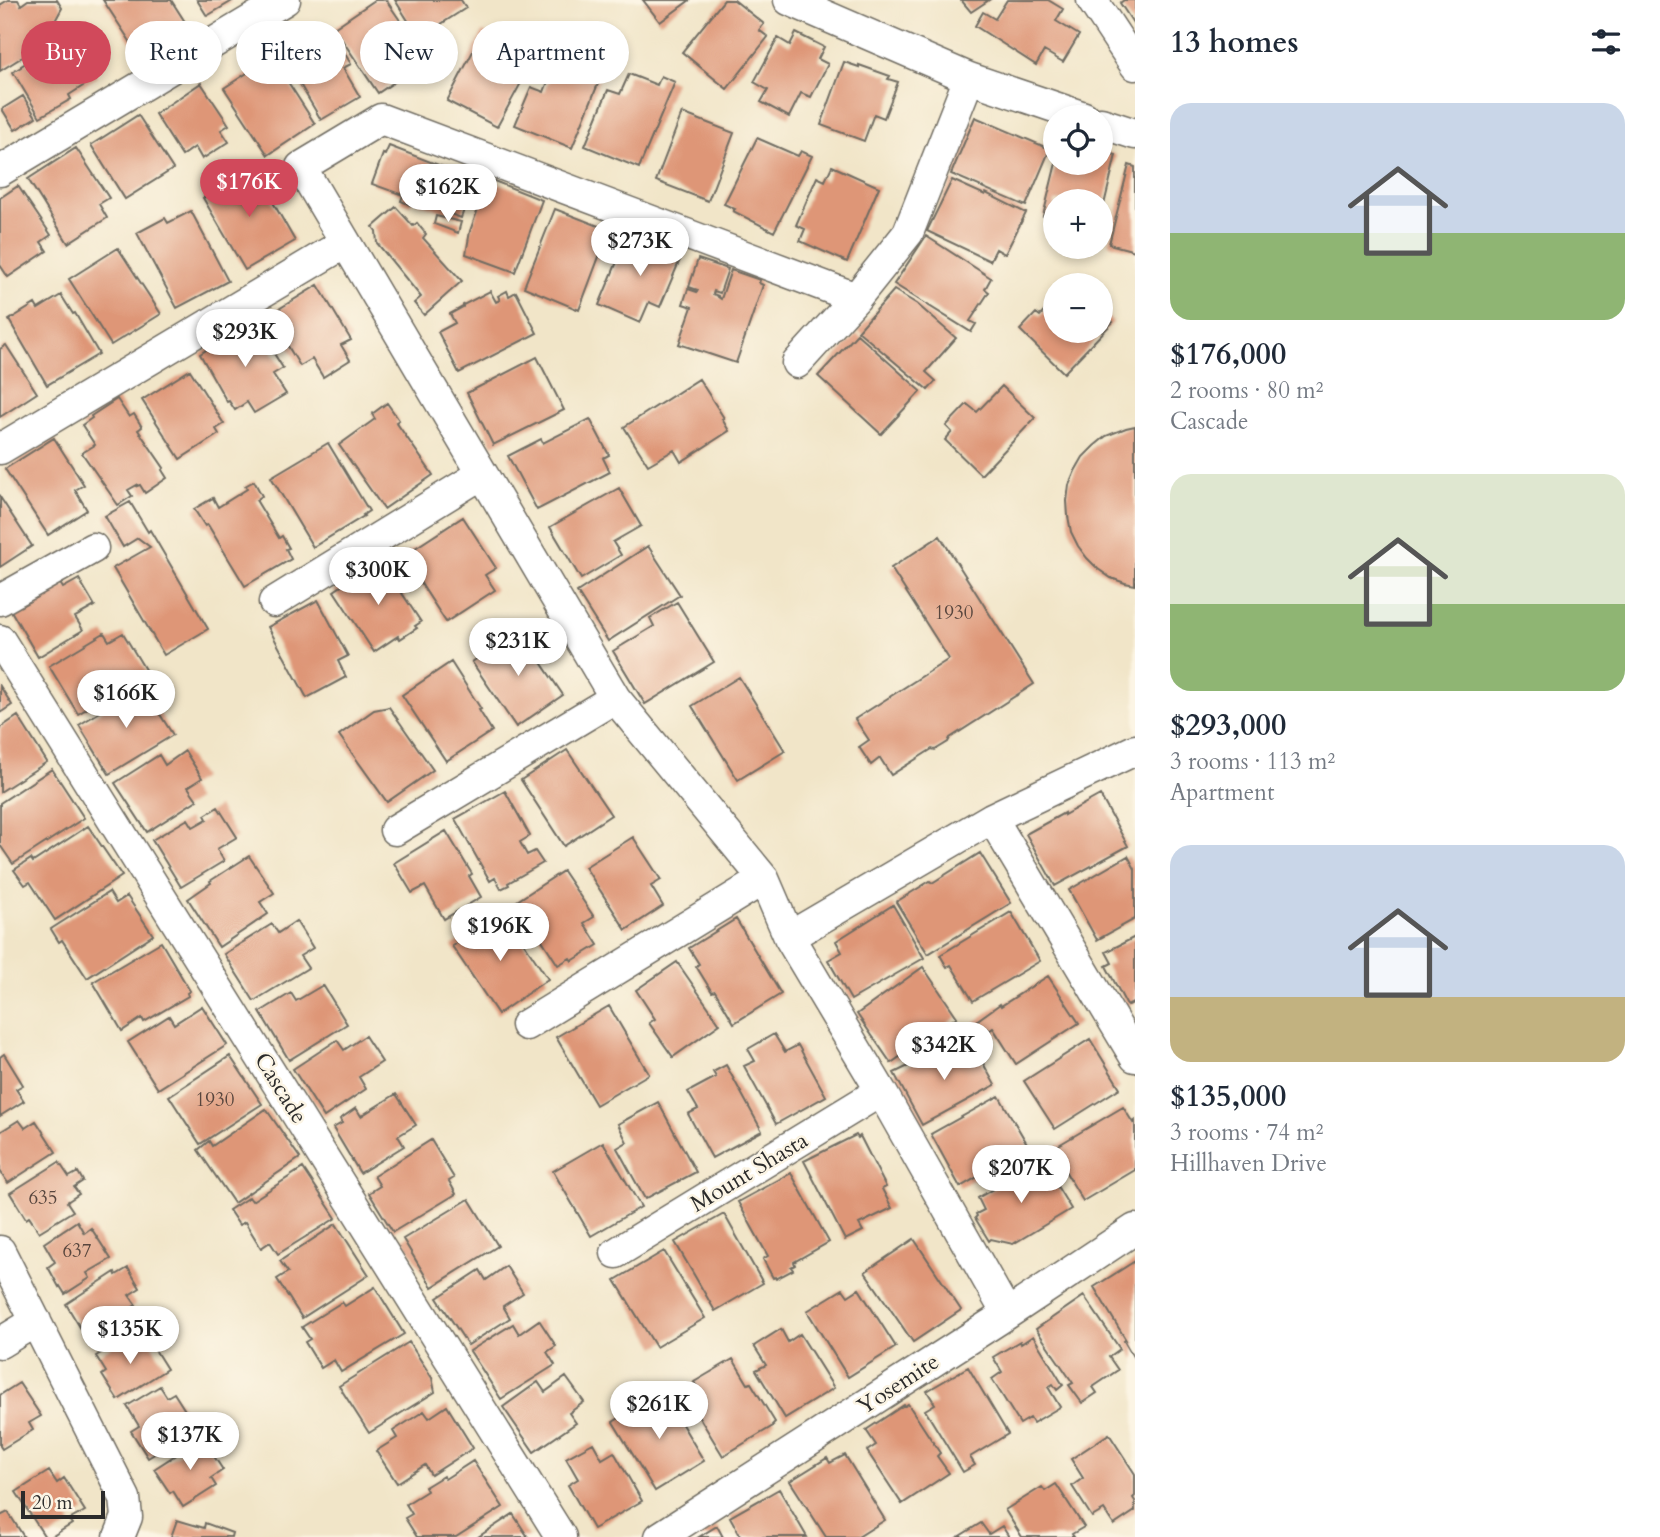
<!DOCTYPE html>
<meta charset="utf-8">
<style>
:root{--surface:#fff;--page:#f2f2f3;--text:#1f2937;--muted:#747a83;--accent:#d1495b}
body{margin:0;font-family:Cardo,serif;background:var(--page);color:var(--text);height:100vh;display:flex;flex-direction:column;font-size:26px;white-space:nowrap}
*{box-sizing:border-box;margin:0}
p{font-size:23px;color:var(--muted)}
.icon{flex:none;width:38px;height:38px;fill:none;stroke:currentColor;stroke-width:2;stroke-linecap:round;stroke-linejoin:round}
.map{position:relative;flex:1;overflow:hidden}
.details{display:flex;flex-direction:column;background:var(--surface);width:525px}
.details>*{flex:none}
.hud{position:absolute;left:21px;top:21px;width:665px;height:63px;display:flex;gap:14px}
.buttons{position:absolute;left:1043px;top:105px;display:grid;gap:14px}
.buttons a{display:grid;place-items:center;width:70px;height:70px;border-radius:50%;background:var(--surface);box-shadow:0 4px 10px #0003;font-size:35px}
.scale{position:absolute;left:21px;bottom:18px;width:84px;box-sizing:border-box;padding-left:7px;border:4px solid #2b2b2b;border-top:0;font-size:19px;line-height:24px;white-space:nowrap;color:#2b2b2b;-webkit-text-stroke:5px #fcf5e5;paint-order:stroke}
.price{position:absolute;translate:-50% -60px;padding:0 16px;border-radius:24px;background:#fff;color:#222;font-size:23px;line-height:46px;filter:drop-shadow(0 2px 4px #0008)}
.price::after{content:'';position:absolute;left:50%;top:42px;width:21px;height:16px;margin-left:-10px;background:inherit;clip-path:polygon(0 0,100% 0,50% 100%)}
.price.on{background:var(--accent);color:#fff}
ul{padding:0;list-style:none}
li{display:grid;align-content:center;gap:14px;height:371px;padding:0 35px}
li span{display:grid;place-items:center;height:217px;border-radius:21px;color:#555}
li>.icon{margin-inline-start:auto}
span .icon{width:126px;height:126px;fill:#fffc;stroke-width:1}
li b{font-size:30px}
h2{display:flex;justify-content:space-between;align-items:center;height:84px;padding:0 35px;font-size:30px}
.tag{padding:0 24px;border-radius:32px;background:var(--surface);box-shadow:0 4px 10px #0003;font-size:24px;line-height:63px}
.tag.on{background:var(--accent);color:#fff}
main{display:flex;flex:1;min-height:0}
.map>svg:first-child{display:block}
.building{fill:#de9677}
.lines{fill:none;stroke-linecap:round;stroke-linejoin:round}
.minor-casing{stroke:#706c62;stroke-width:33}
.minor{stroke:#fff;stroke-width:30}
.labels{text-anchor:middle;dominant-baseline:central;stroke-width:5;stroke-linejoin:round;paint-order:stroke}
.number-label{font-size:19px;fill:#58463e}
.street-label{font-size:23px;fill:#2b2b2b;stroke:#fcf5e5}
</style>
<main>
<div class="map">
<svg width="1135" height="1537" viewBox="0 0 1135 1537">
<rect width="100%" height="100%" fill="#fcf5e5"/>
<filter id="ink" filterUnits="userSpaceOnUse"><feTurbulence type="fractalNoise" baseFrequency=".0143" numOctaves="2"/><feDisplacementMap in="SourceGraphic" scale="14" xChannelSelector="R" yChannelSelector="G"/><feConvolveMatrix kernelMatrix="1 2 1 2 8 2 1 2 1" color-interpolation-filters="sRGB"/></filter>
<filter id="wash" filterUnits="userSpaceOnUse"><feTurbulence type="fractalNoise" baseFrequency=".00686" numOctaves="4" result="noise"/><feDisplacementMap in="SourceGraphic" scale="28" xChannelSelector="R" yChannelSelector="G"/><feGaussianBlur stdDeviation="1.57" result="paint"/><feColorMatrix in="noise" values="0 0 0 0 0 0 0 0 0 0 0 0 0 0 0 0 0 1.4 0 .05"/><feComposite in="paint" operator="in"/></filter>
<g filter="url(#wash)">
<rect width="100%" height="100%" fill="#f1e5c8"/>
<g id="blocks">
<path class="building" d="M8,0H18L21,5L28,0H57L62,8L55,21L33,35L40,46L0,71V5Z
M103,0H171L187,25L139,55Z
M197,0H234L207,16Z
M375,0H386L427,60L378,93L334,28Z
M395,0H461L466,8L419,38Z
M643,0H690L660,22Z
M724,0H734L764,24L759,30L768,37L727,89L682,52Z
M961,0H989L971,12Z
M1007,0H1048L1063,9L1056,21L1079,35L1063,62L1044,51L1036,65L975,26L983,12L995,19Z
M1124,0H1135V26L1120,3Z
M328,25L351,64L343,68L360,97L321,120L281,52Z
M483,32L534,59L497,127L447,101Z
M796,33L824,47L818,59L828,64L811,97L801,93L789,117L761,102L768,90L754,82L778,38L790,45Z
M63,40L70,52L79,47L97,77L69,95L71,99L40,117L13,72L21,67V66Z
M272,57L315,124L268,155L224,88Z
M556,61L600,79L572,148L515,125L531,87L544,92Z
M844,62L859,67V65L890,76L888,79L898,82L884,118L874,114L864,141L821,125Z
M629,74L657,85L661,76L675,82L639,168L585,146L608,90L620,94Z
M201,83L229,125L221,130L229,142L202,159L195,147L182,156L155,114Z
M23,96L36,117L15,130L2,109Z
M682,113L734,133L708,201L656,181Z
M138,115L173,169L125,199L91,145Z
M975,117L1050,149L1026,206L951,174Z
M757,138L798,156L801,151L812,156L774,232L733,211L735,209L724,204Z
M389,146L475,179L461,218L412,200L410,205L401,201L403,195L372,184L383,154L385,155Z
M76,148L109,198L99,204L107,218L68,243L28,179Z
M1101,151L1116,155L1102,213L1101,201H1055V219L1043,216L1056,163H1101Z
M1129,165L1135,167V251L1109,244Z
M832,166L879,187L847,262L800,241L805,229L796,225L817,177L825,181Z
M254,169L295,241L245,270L203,198L220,189L218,186L240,174L241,177Z
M489,179L542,200L515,272L466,254L470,231Z
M952,180L985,195L986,193L1026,213L1005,254L996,249L990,261L927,231Z
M18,186L51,235L41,242L47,251L8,277L0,265V198Z
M396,207L413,226L417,223L426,234L423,238L462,281L424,315L414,303L421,297L377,243L376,231L373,227Z
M555,209L609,230L579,310L524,287Z
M191,211L228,281L177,308L137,233L165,218L168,223Z
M436,216L461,222L458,233L434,224Z
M629,233L682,255L660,307L649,302L640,323L599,305Z
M926,236L991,278L985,289L989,292L970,321L976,324L971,332L894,284Z
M118,248L161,314L111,345L69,279Z
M698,259L728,269L720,293L714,291L713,294L718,296V297L721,299L731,270L760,280L759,283L763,285L736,363L679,344L692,307L683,304L688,289L697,292L698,290L689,287Z
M318,285L351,340L341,345L350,360L323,377L312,359L300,366L269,315Z
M894,290L917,304L956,338L926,372L936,381L928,390L858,331Z
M490,291L496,302L500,300L498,296L507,291L509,296L516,292L537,333L459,373L438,332L455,323L450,314L463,307V305Z
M1101,293L1111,303L1103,312L1113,322L1064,373L1020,330L1036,313L1040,316L1055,300V331H1101Z
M61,295L73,314L75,313L99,354L47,385L9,320L35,304L38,309Z
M253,320L283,368L273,374L286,394L254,413L247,402L235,410L229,401L227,402L200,354Z
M857,334L921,391L881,434L818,376Z
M6,345L37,393L0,417V349Z
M537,357L564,410L493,445L467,393Z
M190,370L224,424L216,429L219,434L180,459L142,400Z
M699,379L724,418L722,419L729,431L681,462L674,450L648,465L624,427Z
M1002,386L1035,418L981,475L945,440L952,432L946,426L967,404L977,412Z
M117,399L129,417L134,414L142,427L138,430L164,468L162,470L167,478L145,493L140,485L137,486V485L128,490L132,496L118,505L82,453L95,445L82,425L92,418L91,416Z
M387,403L399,420L396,422L433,475L384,509L339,445L375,419L372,414Z
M590,419L609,455L603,458L610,472L537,510L508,456L541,439L543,443Z
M1135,426V585L1125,583L1111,578L1098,569L1087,558L1078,546L1071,532L1068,516L1067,501L1069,485L1075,471L1083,457L1094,446L1106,436L1126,428Z
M54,438L84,485L75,490L87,510L48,535L5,469Z
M328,443L369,511L363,515L364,516L313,547L271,477Z
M254,481L262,496L256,500L279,538L282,536L289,548L286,549L291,559L245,586L208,525L205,526L194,509L213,498L218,507L247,489L245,486Z
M619,488L641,526L613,542L621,555L581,579L550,527Z
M0,497L32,546L0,567Z
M130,502L148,532L150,530L208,629L164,655L113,568L150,547L138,538L123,547L105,516Z
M463,517L496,568L485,575L495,590L446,622L403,556Z
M940,536L1034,684L950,738L948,742L935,750L932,749L891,775L880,758L871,765L859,747L869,740L855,719L949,659L891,568Z
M648,546L680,595L608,641L577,592Z
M380,560L421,622L415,626L417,628L400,639L398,636L374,652L334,591Z
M79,579L95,606L75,617L83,630L38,657L10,609L58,580L63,588Z
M318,600L348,656L338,661L346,677L307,698L268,627Z
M677,602L714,662L645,704L613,651L654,626L650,618Z
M523,628L539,653L536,655L563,695L516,727L472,662Z
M104,633L109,641L123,633L147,673L78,714L49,666Z
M451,662L481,709L479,710L492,731L446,761L402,695Z
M739,677L785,751L738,780L692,706Z
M0,686L12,705L0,713Z
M142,686L173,735L109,774L79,725Z
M389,707L433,770L387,802L339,735L374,710Z
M18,716L47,762L0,792V728Z
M567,750L611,815L564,846L521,780Z
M185,751L202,778L188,787L197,800L147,832L115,783L159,755L165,765Z
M52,769L84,818L13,864L0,845V803Z
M505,791L530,836L520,842L527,855L535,851L543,863L508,883L509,885L501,889L495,878L490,881L455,819Z
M1100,795L1128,846L1055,886L1026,834L1064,813V815Z
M218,807L237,837L217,849L224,861L181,887L152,840L188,819L193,827L207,819L205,815Z
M88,826L122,876L55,920L30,882L25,885L14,870L31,859L33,862Z
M446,831L472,874L469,876L481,897L444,919L425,886L412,893L394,863Z
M633,837L661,880L651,886L663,906L626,930L585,867Z
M980,853L1011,903L928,954L896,902L930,881L932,883Z
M249,856L274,893L260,902L268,914L219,947L188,899L211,883L210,881Z
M1128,856L1135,869V919L1097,940L1069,890Z
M563,871L594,917L584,923L598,945L572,961L570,958L558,965L517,901Z
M109,892L116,903L127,896L153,935L87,978L62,940L59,942L51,929Z
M893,905L924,958L851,1000L828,960L842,952L836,941Z
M503,912L548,979L498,1014L452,946Z
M1011,912L1040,961L973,1001L951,965L947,967L940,955Z
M736,919L781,994L734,1023L715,991L712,992L696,966L699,964L689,948Z
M296,921L313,948L300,956L308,968L254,1001L224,954L272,924L278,933Z
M1135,937V1002L1127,1006L1106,966L1112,963L1106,952Z
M161,942L190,991L187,993L188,996L144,1022L142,1018L122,1031L93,982Z
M677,962L720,1024L673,1057L649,1023L655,1019L636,990Z
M923,967L957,1017L891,1063L857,1014Z
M1048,976L1079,1023L1016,1064L993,1028L989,1031L988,1029L978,1035L972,1024L1000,1004L1001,1006Z
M323,985L347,1024L289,1060L260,1012L291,993L296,1001Z
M202,1006L227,1045L158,1089L128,1042L169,1016L174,1024Z
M609,1006L649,1074L596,1105L556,1037Z
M774,1034L785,1052L798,1045L826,1096L776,1124L744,1066L755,1061L748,1049Z
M365,1036L382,1062L359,1077L366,1089L324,1117L293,1069L337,1040L344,1050Z
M1090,1039L1120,1088L1055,1129L1024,1081Z
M973,1045L995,1085L922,1125L894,1073L941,1050L946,1060Z
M4,1054L23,1085L16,1089L24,1101L0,1116V1057Z
M230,1056L262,1104L200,1144L169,1096Z
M726,1065L762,1131L712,1158L688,1114L698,1109L688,1092L716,1077L713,1072Z
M396,1094L416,1125L398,1136L404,1146L360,1173L333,1128L342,1123L340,1119L356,1108L361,1116Z
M999,1096L1029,1147L960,1187L931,1134Z
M658,1102L696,1172L645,1199L617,1148L627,1142L618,1124Z
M1123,1107L1133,1123L1135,1121V1170L1083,1201L1052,1149Z
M266,1109L300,1158L234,1203L198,1150L209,1141L212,1146Z
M19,1120L25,1128L36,1121L56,1152L8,1183L0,1171V1132Z
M856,1135L858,1138L860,1136L886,1187L882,1189L892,1208L859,1224L863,1231L845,1240L804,1161Z
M431,1140L454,1178L449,1181L456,1194L393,1232L369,1193L380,1186L374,1176Z
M603,1142L641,1207L591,1236L553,1171Z
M1041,1160L1071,1209L1013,1244L991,1239L989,1241L975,1218L977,1216L976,1214L984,1210L978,1198Z
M59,1162L69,1177L78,1172L83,1181L74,1187L79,1194L67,1202L73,1211L39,1232L29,1217L26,1219L10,1193Z
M303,1168L336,1218L278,1254L270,1242L261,1248L245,1222L239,1225L229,1210L249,1197L252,1201Z
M791,1173L829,1242L794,1262L795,1265L791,1267L793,1270L776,1279L775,1277L773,1278L763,1259L768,1256L738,1202Z
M469,1199L498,1246L432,1287L403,1239Z
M724,1214L763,1283L715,1311L675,1242Z
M77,1221L84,1233L91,1228L111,1259L87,1273L90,1278L65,1294L60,1286L59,1287L48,1267L55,1262L44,1243Z
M336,1224L369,1275L302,1318L277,1279L288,1272L280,1261Z
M914,1239L961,1310L913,1342L865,1272Z
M664,1251L705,1318L656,1347L615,1280Z
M1135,1261V1360L1124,1341L1126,1340L1094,1287Z
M506,1266L523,1293L503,1306L510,1318L468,1345L437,1298L480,1270L486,1280Z
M128,1268L140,1288L129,1295L136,1305L123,1313L129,1321L95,1342L86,1326L81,1329L66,1304L115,1272L116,1275Z
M375,1287L404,1334L341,1372L334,1360L321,1368L305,1342L310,1339L302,1327L342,1302L345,1306Z
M843,1289L848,1296L859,1289L896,1347L848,1377L807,1311Z
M1084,1296L1120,1349L1109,1357L1118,1370L1093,1387L1097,1393L1082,1403L1069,1385L1073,1383L1036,1329Z
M539,1320L556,1346L547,1352L555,1365L501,1399L470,1351L513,1324L519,1334Z
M781,1329L788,1342L800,1334L834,1388L785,1418L756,1370L766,1365L754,1346Z
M129,1336L135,1344L147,1337L167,1369L118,1400L102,1375L106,1372L96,1356Z
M1033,1336L1063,1385L1057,1390L1053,1384L1048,1387L1060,1407L1033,1423L1030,1418L1020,1424L992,1379L1002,1372L993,1357L1020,1341L1021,1344Z
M409,1342L432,1378L435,1392L369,1433L339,1386Z
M733,1359L748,1384L751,1383L775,1422L772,1425L773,1426L723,1456L690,1402L701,1395L694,1382Z
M968,1367L1008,1434L970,1457L975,1465L963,1472L925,1410L935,1404L927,1391Z
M566,1377L584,1402L569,1413L576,1423L534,1452L503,1407L538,1382L545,1392Z
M19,1383L41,1416L29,1423L33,1430L2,1449L0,1446V1395Z
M160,1386L167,1397L174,1393L193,1423L171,1437L174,1442L148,1458L131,1431L139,1426L127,1406Z
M662,1391L704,1461L655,1491L613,1422Z
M908,1404L940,1453L937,1456L949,1473L902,1504L867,1451L876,1445L866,1430L904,1405L905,1406Z
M447,1406L473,1448L431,1475L425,1465L397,1483L376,1451L397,1438L393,1431L424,1411L429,1418Z
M1109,1434L1135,1474V1496L1133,1498L1135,1501V1511L1114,1525L1104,1510L1092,1517L1072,1486L1083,1478L1071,1459Z
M202,1438L223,1470L211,1478L216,1486L183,1507L173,1491L170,1493L154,1469Z
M593,1443L602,1459L614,1452L642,1501L593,1529L568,1485L578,1479L566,1458Z
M845,1455L885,1520L858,1537H826L790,1481L827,1458L830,1463Z
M473,1461L503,1507L456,1537H417L405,1518L412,1514L406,1504L427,1491L425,1487L443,1476L445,1479Z
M49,1471L57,1483L64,1478L85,1511L69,1520L72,1524L51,1537H45L16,1492Z
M1056,1484L1084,1527L1072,1534L1074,1537H1022L1005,1510L1042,1487L1045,1491Z
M779,1489L807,1537H741L730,1517Z
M8,1512L24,1537H0V1516Z
M513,1514L528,1537H478Z
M177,1520L204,1528L205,1523L232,1533L231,1537H171Z
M981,1523L989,1534L1002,1526L1009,1537H958Z
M717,1526L723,1537H699Z"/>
</g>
</g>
<g filter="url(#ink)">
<use href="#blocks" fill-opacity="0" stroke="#706c62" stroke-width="2"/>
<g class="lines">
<g class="minor-casing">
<path id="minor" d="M789,0L969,78L1084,117
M1092,0L1135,65
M1101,123L1135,134
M0,171L285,0
M856,298L381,119L301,167L615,698L764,879L789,937L881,1091L1007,1314
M797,363L856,298L908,233L969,78
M0,449L345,243
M0,600L93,548
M274,602L482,474
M0,640L561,1537
M992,818L1135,1057
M395,830L615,698
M789,937L992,818L1135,750
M526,1025L764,879
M0,1251L125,1498L127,1517L119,1537
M616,1253L881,1091
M0,1343L36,1321
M660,1537L1007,1314L1135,1229"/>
</g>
<use href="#minor" class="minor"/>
</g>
</g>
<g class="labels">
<g class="number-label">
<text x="954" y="613">1930</text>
<text x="215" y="1100">1930</text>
<text x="43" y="1198">635</text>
<text x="77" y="1251">637</text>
</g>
<g class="street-label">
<text transform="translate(281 1088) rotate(58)">Cascade</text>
<text transform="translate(749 1172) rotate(-31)">Mount Shasta</text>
<text transform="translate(898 1384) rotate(-33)">Yosemite</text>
</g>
</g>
</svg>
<div class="buttons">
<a><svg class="icon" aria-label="locate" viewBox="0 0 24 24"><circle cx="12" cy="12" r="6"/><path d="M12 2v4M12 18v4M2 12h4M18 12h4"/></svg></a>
<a>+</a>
<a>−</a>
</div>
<div class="scale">20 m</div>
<b class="price on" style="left:249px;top:219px">$176K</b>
<b class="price" style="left:448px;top:224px">$162K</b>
<b class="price" style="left:640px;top:278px">$273K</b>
<b class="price" style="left:245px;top:369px">$293K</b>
<b class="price" style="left:378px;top:607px">$300K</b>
<b class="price" style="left:518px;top:678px">$231K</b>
<b class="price" style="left:126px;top:730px">$166K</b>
<b class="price" style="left:500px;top:963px">$196K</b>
<b class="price" style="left:944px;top:1082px">$342K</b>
<b class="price" style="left:1021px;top:1205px">$207K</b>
<b class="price" style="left:130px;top:1366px">$135K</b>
<b class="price" style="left:659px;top:1441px">$261K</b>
<b class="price" style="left:190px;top:1472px">$137K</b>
<div class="hud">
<a class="tag on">Buy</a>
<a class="tag">Rent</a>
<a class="tag">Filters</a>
<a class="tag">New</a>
<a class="tag">Apartment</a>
</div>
</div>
<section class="details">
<h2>13 homes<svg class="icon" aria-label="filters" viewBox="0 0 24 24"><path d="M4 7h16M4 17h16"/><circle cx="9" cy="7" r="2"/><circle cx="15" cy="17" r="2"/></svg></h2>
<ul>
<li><span style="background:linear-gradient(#c9d6e8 60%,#8fb573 0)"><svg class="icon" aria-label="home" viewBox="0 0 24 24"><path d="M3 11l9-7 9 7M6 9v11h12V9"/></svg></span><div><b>$176,000</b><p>2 rooms · 80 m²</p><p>Cascade</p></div></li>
<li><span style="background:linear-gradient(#dfe7d0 60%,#8fb573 0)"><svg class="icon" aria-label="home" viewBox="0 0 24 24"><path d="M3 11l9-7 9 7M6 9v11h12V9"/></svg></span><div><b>$293,000</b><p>3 rooms · 113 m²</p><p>Apartment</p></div></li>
<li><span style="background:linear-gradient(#c9d6e8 70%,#c2b280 0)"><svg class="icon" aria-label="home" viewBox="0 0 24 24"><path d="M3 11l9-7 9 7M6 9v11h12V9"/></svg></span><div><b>$135,000</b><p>3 rooms · 74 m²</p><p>Hillhaven Drive</p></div></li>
</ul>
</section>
</main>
